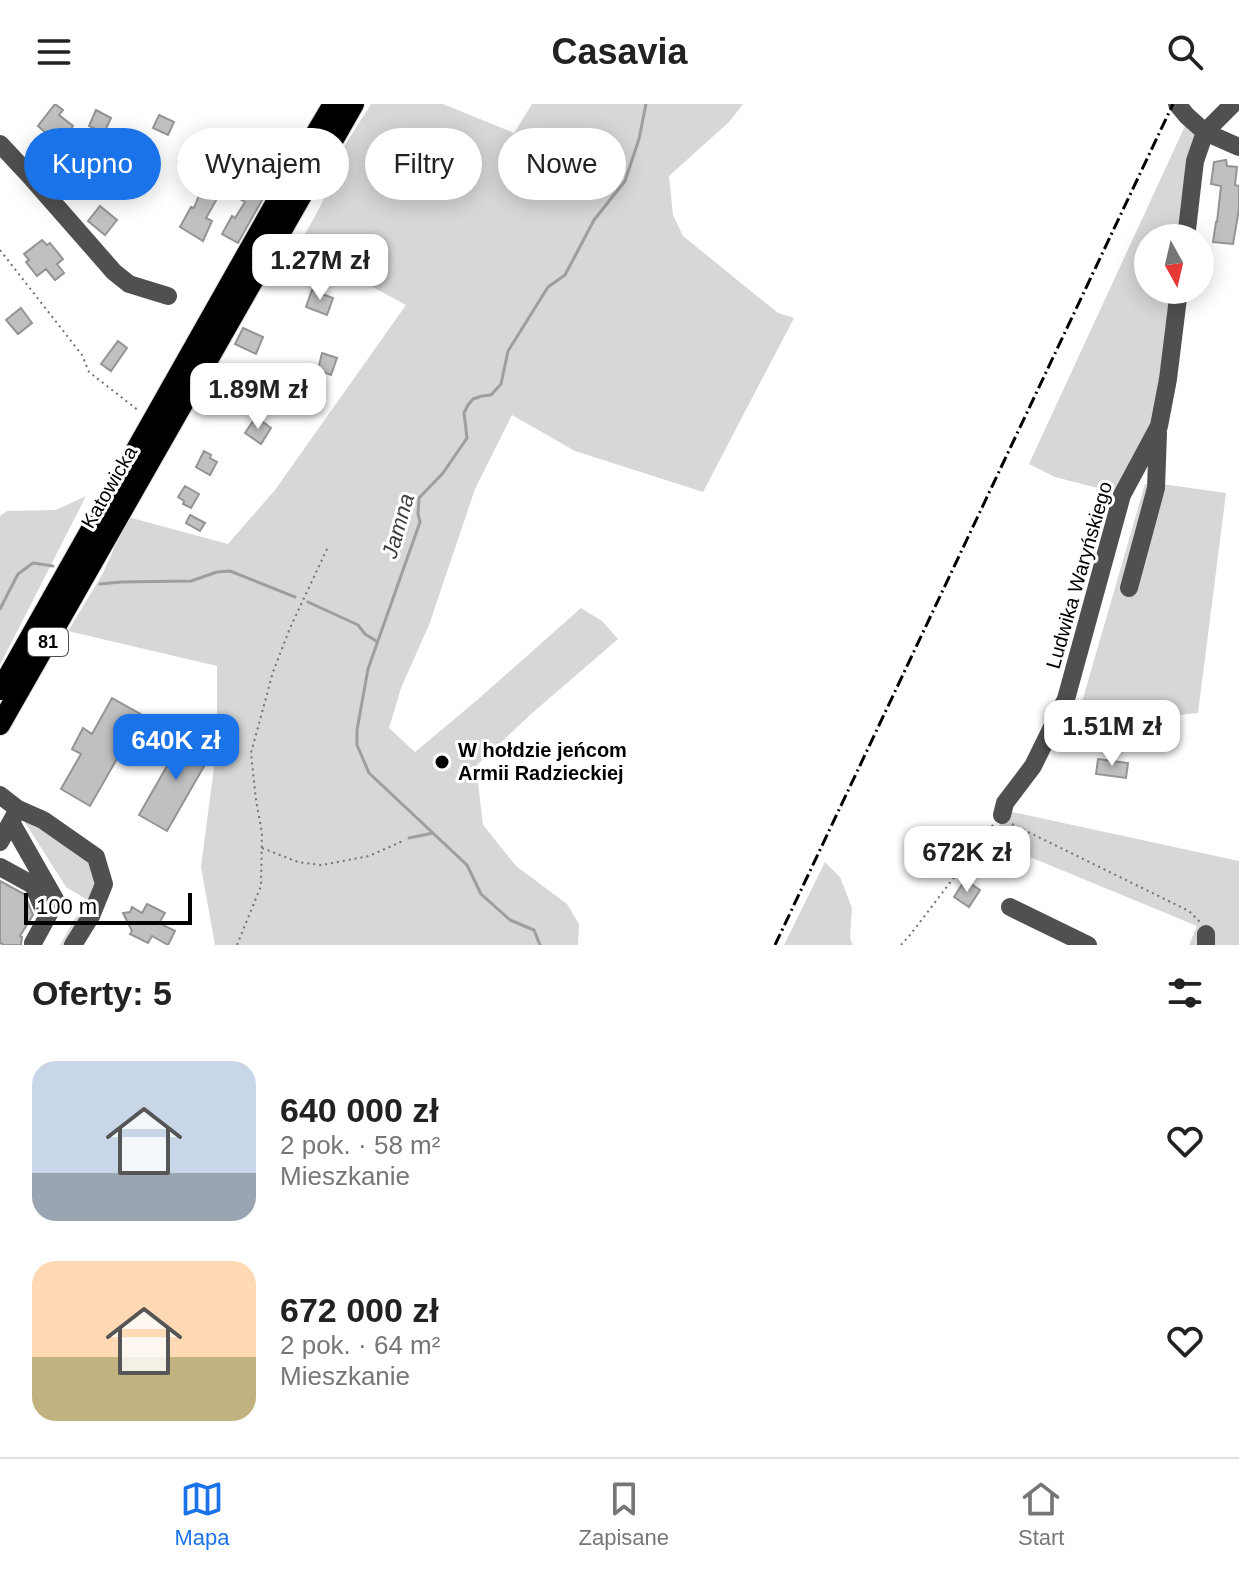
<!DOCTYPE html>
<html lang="pl">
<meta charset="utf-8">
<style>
:root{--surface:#fff;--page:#f2f2f2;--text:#222;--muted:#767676;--line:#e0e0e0;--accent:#1a73e8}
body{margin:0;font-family:Arial,sans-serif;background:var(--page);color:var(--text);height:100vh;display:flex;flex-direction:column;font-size:30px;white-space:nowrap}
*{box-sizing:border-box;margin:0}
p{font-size:26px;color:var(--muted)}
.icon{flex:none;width:44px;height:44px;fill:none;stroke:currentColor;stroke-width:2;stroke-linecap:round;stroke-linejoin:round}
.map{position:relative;height:841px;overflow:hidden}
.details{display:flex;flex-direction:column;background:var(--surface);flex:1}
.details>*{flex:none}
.banner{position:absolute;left:24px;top:24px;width:800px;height:72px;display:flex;gap:16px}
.needle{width:52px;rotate:172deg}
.fabs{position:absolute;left:1134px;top:120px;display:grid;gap:16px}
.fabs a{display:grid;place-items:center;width:80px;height:80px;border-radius:50%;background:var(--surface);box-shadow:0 4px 20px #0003;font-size:40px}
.scale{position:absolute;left:24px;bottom:20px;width:168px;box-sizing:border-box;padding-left:8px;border:4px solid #000;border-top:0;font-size:22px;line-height:28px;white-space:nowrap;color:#000;-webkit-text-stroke:6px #fff;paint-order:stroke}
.price{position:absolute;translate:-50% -68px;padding:0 18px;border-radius:16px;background:#fff;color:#222;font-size:26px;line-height:52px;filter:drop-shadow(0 2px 4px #0008)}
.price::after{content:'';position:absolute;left:50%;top:48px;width:24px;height:18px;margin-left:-12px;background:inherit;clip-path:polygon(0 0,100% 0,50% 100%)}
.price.selected{background:var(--accent);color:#fff}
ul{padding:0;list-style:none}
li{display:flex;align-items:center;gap:24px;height:200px;padding:0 32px}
li span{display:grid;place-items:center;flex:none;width:224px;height:160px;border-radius:24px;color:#555}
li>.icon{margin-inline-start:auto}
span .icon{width:96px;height:96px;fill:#fffc;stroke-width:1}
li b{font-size:34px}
h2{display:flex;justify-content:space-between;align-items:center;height:96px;padding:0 32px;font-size:34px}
.pill{padding:0 28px;border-radius:36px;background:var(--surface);box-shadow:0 4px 20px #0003;font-size:28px;line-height:72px}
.pill.selected{background:var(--accent);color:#fff}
header{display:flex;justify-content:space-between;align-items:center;height:104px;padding:0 32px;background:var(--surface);font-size:36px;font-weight:600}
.dock{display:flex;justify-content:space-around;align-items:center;height:112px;border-top:2px solid var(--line);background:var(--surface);font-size:22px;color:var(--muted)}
.dock a{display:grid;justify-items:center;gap:4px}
.dock .selected{color:var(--accent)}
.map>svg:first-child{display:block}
.green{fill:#d7d7d7}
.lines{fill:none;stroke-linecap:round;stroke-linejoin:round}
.stream{stroke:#9e9e9e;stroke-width:3}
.building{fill:#c0c0c0;stroke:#949494;stroke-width:2}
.major-casing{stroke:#dbdbdb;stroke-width:22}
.path{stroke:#727272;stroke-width:2;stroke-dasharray:2 4;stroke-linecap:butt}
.minor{stroke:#505050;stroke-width:18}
.major{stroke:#000;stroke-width:20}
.rail{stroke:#000;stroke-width:3;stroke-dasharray:12 4 2 4;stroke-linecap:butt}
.poi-dot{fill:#000;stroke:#fff;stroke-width:3}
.labels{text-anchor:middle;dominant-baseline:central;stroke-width:6;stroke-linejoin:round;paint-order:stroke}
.shield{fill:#fff;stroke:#4c4c4c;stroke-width:2}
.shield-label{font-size:18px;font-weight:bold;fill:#000}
.street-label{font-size:20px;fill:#000;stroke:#fff}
.poi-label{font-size:20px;font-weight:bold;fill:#000;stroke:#fff;text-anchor:start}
.water-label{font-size:22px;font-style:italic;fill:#3f3f3f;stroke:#fff}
</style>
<header><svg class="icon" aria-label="menu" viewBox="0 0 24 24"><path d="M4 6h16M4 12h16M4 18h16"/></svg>Casavia<svg class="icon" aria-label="search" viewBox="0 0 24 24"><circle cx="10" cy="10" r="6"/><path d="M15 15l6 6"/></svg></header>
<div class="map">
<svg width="1239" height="841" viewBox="0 0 1239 841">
<rect width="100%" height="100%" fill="#fff"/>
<path class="green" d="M371,0H443L514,29L532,0H743L729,18L669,72L673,111L683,132L778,209L794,214L703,388L575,347L512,311L475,385L429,521L401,584L389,624L415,648L476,597L581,504L602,517L618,535L530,611L476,662L483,721L516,762L567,800L579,820L578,841H215L201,763L217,640V562L68,527L103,469L128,413L228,440L275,386L406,201L298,143C307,125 335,84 330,65Z
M1185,22L1196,28L1180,134H1148V186H1173L1152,323L1113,388L1055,373L1029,360Z
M1145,380L1169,381L1226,389L1198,609L1141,615L1080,605Z
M86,392L0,561V412L7,407L56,406Z
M1012,708L1239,757V841H1189L1197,822L986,735Z
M24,717H36L85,749L95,776L94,791L66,841H60L86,795L66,783Z
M825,758L840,773L852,804L850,834L853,841H784Z"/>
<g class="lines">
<path class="stream" d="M100,480L121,478L191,477L217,468L230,467L295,493
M308,498L358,521L365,530L376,537
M0,505L18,470L33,459L53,462
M409,734L433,729
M540,841L534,826L510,816L481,790L467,761L369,669L357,641V626L368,565L420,418L418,410L419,394L443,369L467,334L464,309L468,301L473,295L482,292L491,291L501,280L508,247L548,183L565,171L594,116L625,77L639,35L646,0"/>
</g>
<path class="building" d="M55,0L63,6L59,11L73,22L44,61L33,52L49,32L38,22Z
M96,6L111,14L104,29L89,22Z
M159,11L174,18L168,31L153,24Z
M187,42L202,50L193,67L178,58Z
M123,55L139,67L125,85L114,80L112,83L101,74L112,59L117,62Z
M1226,56L1227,62L1237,63L1235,81L1239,82V105L1233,140L1213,138L1216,118H1217L1221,82L1211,80L1214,58Z
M239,62L271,80L238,139L222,130L232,112L235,114L245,98L226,87Z
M201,86L218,93L206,114L212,117L203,137L180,123L191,103L194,104Z
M100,102L117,116L105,131L88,117Z
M42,136L47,141L50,139L63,155L57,160L64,169L55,176L46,165L37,172L26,158L29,156L24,150Z
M312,186L333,194L327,211L306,203Z
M21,204L32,219L18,230L6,216Z
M243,224L263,233L256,250L235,240Z
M118,237L127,244L111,267L101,260Z
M322,249L337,254L331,271L318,266Z
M255,261L273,272L270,277L273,279L268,288L251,281L246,277Z
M300,269L316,275L309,295L294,289Z
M256,313L271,324L261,340L245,329Z
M204,347L211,351L210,354L217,358L210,371L196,363Z
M185,382L199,390L191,404L183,400L184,397L178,393Z
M190,411L205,419L200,427L186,419Z
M112,594L142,611L90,702L61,685L81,650L72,645L83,624L92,630Z
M1102,614L1163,621L1161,637L1100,631Z
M181,627L210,643L203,655L207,657L167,727L139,711L179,641L175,639Z
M1098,655L1128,659L1126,674L1096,670Z
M965,776L980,786L969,803L954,793Z
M0,777L24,790L33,811L20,832L22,833L21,841H4L0,839Z
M147,800L165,809L159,819L175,827L168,841L152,832L148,839L130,830L132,827L123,809L130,808L132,803L142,809Z"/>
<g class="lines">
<g class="major-casing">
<path id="major" d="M0,586L294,66L333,0
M0,621L354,0"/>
</g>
<path class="path" d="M0,146L82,251L89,268L139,307
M1012,720L1189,807L1200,818
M262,744L298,758L322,761L369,752L405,736
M237,841L261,782L262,729L256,696L251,649L273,568L290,524L328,443
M901,841L910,831L962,763L968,749L993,721"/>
<path class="minor" d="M1177,0L1187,12L1205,28L1233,0
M0,40L29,71L114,168L129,180L168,192
M1186,134L1195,57L1205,28L1239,43
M1129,484L1156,384L1158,329
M0,691L18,705L0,738
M18,705L43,716L96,753L104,780L91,812L73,841
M1002,711L1005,699L1033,662L1066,595L1122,391L1159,322L1168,275L1179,186
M11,718L56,797L33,839
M0,763L33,781L47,813
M1010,803L1088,841
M1206,841V830"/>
<use href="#major" class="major"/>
<path class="rail" d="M775,841L1173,0"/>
</g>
<circle class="poi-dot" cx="442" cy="658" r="8"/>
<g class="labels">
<rect class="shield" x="28" y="524" width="40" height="28" rx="6"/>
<g class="shield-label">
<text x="48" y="538">81</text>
</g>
<g class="street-label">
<text transform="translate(109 383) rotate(-60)">Katowicka</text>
<text transform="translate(1079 471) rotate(-74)">Ludwika Waryńskiego</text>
</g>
<g class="poi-label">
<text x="458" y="646">W hołdzie jeńcom<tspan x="458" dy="23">Armii Radzieckiej</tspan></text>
</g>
<g class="water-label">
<text transform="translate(398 422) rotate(-74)">Jamna</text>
</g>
</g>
</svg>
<div class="fabs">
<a><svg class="needle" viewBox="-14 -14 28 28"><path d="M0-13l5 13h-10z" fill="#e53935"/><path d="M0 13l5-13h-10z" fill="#767676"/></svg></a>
</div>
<div class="scale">100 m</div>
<b class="price" style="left:320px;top:198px">1.27M zł</b>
<b class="price" style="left:258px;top:327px">1.89M zł</b>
<b class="price" style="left:1112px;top:664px">1.51M zł</b>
<b class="price selected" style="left:176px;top:678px">640K zł</b>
<b class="price" style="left:967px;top:790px">672K zł</b>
<div class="banner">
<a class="pill selected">Kupno</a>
<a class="pill">Wynajem</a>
<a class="pill">Filtry</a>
<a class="pill">Nowe</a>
</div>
</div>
<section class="details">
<h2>Oferty: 5<svg class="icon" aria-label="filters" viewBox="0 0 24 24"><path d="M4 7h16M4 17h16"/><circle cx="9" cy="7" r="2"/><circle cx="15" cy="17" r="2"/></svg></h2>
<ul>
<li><span style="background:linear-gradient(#c9d6e8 70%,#9aa5b1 0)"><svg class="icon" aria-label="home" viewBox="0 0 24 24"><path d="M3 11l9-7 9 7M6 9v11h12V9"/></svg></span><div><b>640 000 zł</b><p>2 pok. · 58 m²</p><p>Mieszkanie</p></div><svg class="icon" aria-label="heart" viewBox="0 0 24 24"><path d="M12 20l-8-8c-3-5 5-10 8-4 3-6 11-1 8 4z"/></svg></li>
<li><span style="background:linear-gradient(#ffd9b3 60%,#c2b280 0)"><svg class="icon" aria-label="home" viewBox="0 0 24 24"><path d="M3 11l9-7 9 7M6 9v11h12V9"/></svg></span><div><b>672 000 zł</b><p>2 pok. · 64 m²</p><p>Mieszkanie</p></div><svg class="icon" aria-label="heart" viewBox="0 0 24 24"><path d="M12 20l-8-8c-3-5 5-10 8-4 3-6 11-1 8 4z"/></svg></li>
</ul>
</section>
<nav class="dock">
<a class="selected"><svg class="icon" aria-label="map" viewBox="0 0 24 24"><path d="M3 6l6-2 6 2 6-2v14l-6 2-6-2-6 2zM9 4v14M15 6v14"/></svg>Mapa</a>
<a><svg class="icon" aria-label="saved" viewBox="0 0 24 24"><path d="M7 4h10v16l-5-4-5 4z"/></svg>Zapisane</a>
<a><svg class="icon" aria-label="home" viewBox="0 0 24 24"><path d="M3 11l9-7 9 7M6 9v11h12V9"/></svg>Start</a>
</nav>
